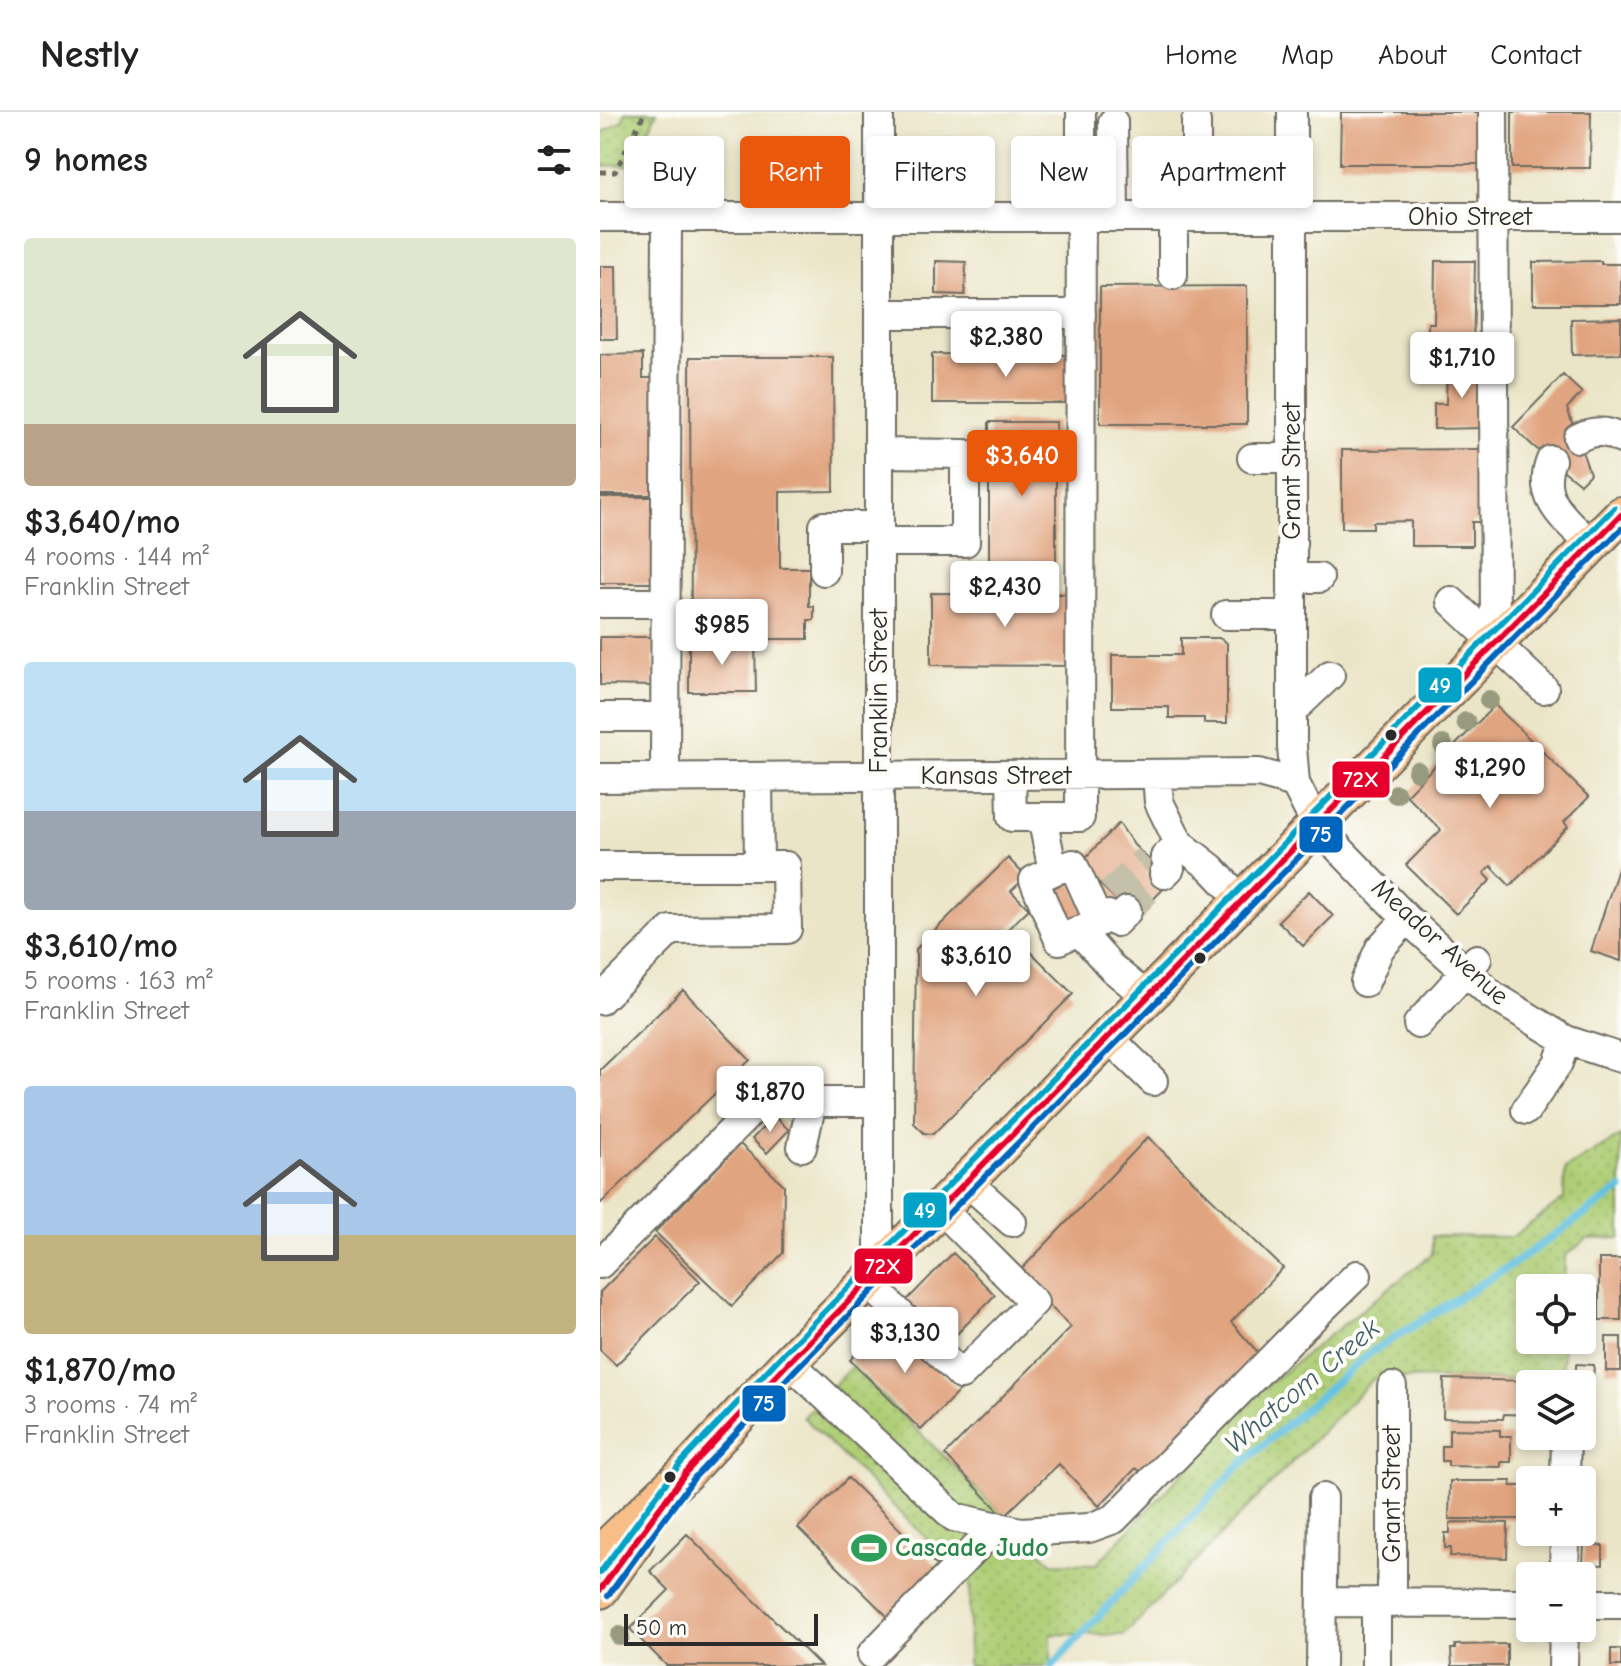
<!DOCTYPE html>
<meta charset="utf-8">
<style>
:root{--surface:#fff;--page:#f6f6f6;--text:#222;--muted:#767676;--line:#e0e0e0;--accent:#ea580c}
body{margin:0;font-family:"Comic Neue",sans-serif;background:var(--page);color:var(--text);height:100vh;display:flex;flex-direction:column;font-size:30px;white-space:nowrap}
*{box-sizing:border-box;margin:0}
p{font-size:26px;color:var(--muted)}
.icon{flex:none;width:44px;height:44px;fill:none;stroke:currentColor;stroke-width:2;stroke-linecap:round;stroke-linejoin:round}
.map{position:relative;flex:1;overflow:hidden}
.details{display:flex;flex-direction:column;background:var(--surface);width:600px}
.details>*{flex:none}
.guide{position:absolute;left:24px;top:24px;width:760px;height:72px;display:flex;gap:16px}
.controls{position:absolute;left:916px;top:1162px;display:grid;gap:16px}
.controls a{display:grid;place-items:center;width:80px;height:80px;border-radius:8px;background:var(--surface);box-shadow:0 4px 12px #0003;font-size:40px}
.scale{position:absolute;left:24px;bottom:20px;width:194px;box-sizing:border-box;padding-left:8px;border:4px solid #2b2b2b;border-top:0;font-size:22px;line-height:28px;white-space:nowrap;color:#2b2b2b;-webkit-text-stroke:6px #fdfcf7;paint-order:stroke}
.price{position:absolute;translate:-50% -68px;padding:0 18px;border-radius:8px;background:#fff;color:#222;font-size:26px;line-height:52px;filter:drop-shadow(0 2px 4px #0008)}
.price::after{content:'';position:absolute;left:50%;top:48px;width:24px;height:18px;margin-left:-12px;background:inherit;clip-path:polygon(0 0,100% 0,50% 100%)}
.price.on{background:var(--accent);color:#fff}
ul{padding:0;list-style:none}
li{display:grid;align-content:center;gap:16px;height:424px;padding:0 24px}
li span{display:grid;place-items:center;height:248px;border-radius:8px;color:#555}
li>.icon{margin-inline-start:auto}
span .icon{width:144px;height:144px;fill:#fffc;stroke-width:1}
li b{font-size:34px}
h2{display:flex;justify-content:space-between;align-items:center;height:96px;padding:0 24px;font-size:34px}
.tag{padding:0 28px;border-radius:8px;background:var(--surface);box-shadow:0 4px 12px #0003;font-size:28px;line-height:72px}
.tag.on{background:var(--accent);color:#fff}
header{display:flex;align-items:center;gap:48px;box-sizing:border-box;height:112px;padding:0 40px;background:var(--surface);border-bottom:2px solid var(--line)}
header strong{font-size:38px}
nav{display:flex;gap:44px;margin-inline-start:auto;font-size:28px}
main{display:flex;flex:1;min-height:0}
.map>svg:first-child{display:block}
.park{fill:url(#park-dots);stroke:#6c7c50;stroke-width:2}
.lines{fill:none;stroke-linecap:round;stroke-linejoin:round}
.stream{stroke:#63c1e1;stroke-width:8}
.building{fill:#e1a480}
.minor-tunnel{stroke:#c5c0a9;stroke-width:28;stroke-dasharray:28 14;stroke-linecap:butt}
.minor-casing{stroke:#6e6c62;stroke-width:32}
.major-casing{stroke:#6e6c62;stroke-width:40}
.path{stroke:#6e6c62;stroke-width:5;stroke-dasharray:6 6;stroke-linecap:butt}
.minor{stroke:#fff;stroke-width:28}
.major{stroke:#f7be87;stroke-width:36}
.bus-1-casing{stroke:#fdfcf7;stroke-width:12}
.bus-2-casing{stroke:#fdfcf7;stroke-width:12}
.bus-3-casing{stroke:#fdfcf7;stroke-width:12}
.bus-1{stroke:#e4002b;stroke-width:6}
.bus-2{stroke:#0065bd;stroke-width:6}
.bus-3{stroke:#02a3c6;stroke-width:6}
.tree{fill:#979a7e}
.bus-dot{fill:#2b2b2b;stroke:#fdfcf7;stroke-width:3}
.labels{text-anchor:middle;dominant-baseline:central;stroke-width:8;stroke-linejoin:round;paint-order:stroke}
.street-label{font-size:26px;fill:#2b2b2b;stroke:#fdfcf7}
.leisure-label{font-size:26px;font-weight:bold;fill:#27864d;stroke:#fdfcf7;text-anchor:start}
.water-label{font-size:28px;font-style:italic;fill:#3f606b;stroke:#fdfcf7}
.line-badge{stroke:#fdfcf7;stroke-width:3}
.badge-label{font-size:22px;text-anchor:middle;font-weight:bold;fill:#fff}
</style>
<header>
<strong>Nestly</strong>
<nav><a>Home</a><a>Map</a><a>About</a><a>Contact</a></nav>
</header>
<main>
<section class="details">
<h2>9 homes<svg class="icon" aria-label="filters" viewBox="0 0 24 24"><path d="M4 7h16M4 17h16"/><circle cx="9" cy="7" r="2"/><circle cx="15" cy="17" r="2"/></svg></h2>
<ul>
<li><span style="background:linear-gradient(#dfe7d0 75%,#b9a48a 0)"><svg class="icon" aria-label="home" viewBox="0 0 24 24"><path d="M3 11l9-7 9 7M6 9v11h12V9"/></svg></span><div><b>$3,640/mo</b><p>4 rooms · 144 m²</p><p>Franklin Street</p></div></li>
<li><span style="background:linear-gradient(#bfe0f5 60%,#9aa5b1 0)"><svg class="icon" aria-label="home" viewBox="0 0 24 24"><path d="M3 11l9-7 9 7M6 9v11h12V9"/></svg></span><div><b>$3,610/mo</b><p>5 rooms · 163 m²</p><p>Franklin Street</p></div></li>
<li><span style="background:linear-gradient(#a9c7e8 60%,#c2b280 0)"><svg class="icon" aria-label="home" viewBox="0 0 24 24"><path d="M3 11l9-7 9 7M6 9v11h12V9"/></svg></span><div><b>$1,870/mo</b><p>3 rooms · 74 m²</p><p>Franklin Street</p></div></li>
</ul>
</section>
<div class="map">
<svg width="1021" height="1554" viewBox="0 0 1021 1554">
<defs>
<pattern id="park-dots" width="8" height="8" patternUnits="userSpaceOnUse" patternTransform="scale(2)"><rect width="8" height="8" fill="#aece76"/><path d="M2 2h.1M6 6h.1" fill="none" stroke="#96b166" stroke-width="1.8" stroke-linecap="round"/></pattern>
</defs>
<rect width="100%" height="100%" fill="#fdfcf7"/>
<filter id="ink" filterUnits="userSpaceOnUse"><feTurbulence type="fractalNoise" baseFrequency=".0125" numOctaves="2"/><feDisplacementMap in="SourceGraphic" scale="16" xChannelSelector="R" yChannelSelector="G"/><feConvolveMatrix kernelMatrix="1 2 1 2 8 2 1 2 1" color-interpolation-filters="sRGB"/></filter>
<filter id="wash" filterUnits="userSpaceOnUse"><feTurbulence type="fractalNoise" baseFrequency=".006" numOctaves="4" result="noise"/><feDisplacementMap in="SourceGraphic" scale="32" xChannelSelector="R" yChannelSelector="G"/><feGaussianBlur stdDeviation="1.8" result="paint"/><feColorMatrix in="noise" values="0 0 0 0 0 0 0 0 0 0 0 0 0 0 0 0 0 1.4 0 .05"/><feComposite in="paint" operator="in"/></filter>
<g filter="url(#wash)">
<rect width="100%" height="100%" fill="#ebe5c8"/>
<path class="park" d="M26,0H57L32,53L0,54V22L22,9Z
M1021,1024V1126L987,1127L965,1144L964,1176H930V1228H963L962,1268L774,1266L524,1523L451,1522V1554H368L370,1469L203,1305L252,1254L452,1451L497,1452L661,1278L832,1142V1124L912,1125L964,1087L965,1057Z"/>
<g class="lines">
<path class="stream" d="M452,1554L639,1354L771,1240L913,1152L1021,1077"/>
</g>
<g id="blocks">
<path class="building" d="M741,0H883V52H740Z
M912,0H991L990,56H912Z
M336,149L366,150L365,183L336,182Z
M835,149H875L873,242H828V211H834Z
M1001,149V152H1021V192H933V150Z
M0,154H16L17,227H0Z
M647,174V312H500V175Z
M1021,206V242L972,243L971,207Z
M43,242V266H64V383H0V243Z
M332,242L480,243V291H332Z
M90,245H233L234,379L180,380V456H209V494H214V508H208V527H91Z
M847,255L884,256V316L834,317V292H846Z
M963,263L982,281L967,296L990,362L980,372L932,333L913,315Z
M389,310H456V461H389Z
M890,337V410H872V434H811V409L773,410V416H742V338Z
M0,385H55L54,471H0Z
M331,481L479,482L478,554L331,553Z
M0,525H54V574L0,573Z
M581,526H619L627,531V611H604V606H569V595H512V543H581Z
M89,530H155L156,580H89Z
M895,593L989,685L964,710L968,715L910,774L891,754L884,761L891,768L856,802L806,753L841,718L806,683Z
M519,711L534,733L571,769L535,806L498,770L483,748Z
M408,746L426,765L411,779L429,797L408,817L473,882L333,1022L324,1021L314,1011L316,837Z
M1020,751L1021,752V849L991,839Z
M471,768L488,804L463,816L446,779Z
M709,779L733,804L703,834L678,809Z
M83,878L150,948L0,1092V958Z
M174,1004L189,1018L167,1041L152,1027Z
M548,1025L683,1156L631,1210L661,1244L547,1365L536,1356L499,1394L459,1352L404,1404L345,1343L471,1215L417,1162Z
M140,1032L184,1073L183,1141L132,1194L55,1120Z
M55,1125L100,1169L16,1253L0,1238V1180Z
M353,1141L395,1183L348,1231L306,1189Z
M999,1147H1021V1208H999Z
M289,1209L359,1279L321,1318L250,1248Z
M1006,1225H1021V1259H1006Z
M976,1252L994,1253L993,1267L976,1266Z
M844,1267L940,1269V1272H930V1303L904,1302L903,1307L843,1306Z
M849,1317L900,1318V1324H911V1350H901V1355L848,1354V1349H842V1334H849Z
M248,1366L340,1457L290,1507L198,1416Z
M850,1369H911V1374H930V1407H849Z
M855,1410L908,1411L907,1446L850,1444L851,1436H845V1421H850V1411Z
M87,1422L221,1554H67L30,1517L69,1478L50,1459Z
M984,1433L1003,1434V1453L983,1452Z
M907,1532V1554H852L851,1537H855V1533Z
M1011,1537H1021V1554H1011Z"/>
</g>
</g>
<g filter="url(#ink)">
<use href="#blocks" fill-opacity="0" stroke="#6e6c62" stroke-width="2"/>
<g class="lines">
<path class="minor-tunnel" d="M510,782L547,746
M527,799L564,762"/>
<g class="minor-casing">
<path id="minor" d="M279,0V1158
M692,0V635L695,671L716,713L807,807L892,883L966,928L1021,946
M893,0L895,531
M513,10L514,105
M596,10V105
M0,105H1021
M573,105V163
M279,202H481
M978,326C993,318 1006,318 1021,327
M279,341L365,342V430H279
M652,346H692
M951,348C935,387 967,409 992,433
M224,459V414H279
M692,466H719
M851,489L944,577
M0,491H49
M626,503H692
M692,599L730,563
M0,605H65
M557,662L559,690L579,731L611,756L642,789
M411,663L412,705H480L481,0
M158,665L159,754
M0,666L659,661L695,671
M65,666L67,105
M442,705L453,759L473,752L499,810L479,819L512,856L547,885
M0,754H186L187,817L71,818L0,888
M453,759L434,768L459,828L479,819
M564,762L570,756L565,745L579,731
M499,810L508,803L516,810L527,799
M765,870L780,836L807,807
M818,912L877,847
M508,925L553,969
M212,990H279
M926,998L958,951L966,928
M366,1069L412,1110
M0,1152L171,979L186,973L205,976L212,990L202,1035
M267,1169L361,1263L434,1190L340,1096
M189,1250L354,1405L421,1420L489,1416L514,1407L694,1224L757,1163
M965,1368L966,1324
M964,1464L965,1420
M722,1490L930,1491
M792,1490V1275
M982,1492H1021
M272,1542L397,1414
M721,1554L723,1386
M776,1554V1490
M963,1554L964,1516"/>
</g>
<g class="major-casing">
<path id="major" d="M0,1442L86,1360L189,1250L1021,403
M0,1478L35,1429"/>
</g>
<path class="path" d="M0,60H15L45,0"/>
<use href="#minor" class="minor"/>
<use href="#major" class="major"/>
<g class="bus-1-casing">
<path id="bus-1" d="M0,1478L86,1360L189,1250L1021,403"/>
</g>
<g class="bus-2-casing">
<path id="bus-2" d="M8,1484L94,1366L196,1257L1021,417"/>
</g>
<g class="bus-3-casing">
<path id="bus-3" d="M0,1461L79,1353L182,1243L1014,396"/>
</g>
<use href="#bus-1" class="bus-1"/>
<use href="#bus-2" class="bus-2"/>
<use href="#bus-3" class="bus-3"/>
</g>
<g class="tree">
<circle cx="889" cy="588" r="10"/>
<circle cx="866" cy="610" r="10"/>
<circle cx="843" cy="633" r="10"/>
<circle cx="817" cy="659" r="10"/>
<circle cx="796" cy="682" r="10"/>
<circle cx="20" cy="1524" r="10"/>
</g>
</g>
<defs>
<g id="stadium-bare" transform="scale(2.76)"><path d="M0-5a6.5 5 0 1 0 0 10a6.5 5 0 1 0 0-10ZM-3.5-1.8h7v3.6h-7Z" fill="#2e9e5b" stroke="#fdfcf7" stroke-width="2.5" paint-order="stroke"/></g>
</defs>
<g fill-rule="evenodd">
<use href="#stadium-bare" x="269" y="1436"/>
</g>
<g class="bus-dot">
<circle cx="791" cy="623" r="7"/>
<circle cx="600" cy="846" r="7"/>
<circle cx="70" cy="1365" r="7"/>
</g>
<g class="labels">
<g class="street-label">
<text x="870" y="105">Ohio Street</text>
<text transform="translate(692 359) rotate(-90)">Grant Street</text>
<text transform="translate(279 579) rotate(-90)">Franklin Street</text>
<text x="396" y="664">Kansas Street</text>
<text transform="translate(840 830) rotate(42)">Meador Avenue</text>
<text transform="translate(792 1382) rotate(-90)">Grant Street</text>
</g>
<g class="leisure-label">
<text x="295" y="1436">Cascade Judo</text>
</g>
<g class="water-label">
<text transform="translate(702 1274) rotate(-40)">Whatcom Creek</text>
</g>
</g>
<g class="line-badge">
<rect x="817" y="554" width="46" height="38" rx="8" fill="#02a3c6"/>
<rect x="731" y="648" width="60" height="39" rx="8" fill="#e4002b"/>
<rect x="698" y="703" width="46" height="39" rx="8" fill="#0065bd"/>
<rect x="302" y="1079" width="46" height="38" rx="8" fill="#02a3c6"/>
<rect x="253" y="1135" width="61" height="38" rx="8" fill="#e4002b"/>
<rect x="141" y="1272" width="46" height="39" rx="8" fill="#0065bd"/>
</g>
<g class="badge-label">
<text x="840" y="581">49</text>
<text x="761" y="675">72X</text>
<text x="721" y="730">75</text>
<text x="325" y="1106">49</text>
<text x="283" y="1162">72X</text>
<text x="164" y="1299">75</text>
</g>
</svg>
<div class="controls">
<a><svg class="icon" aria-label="locate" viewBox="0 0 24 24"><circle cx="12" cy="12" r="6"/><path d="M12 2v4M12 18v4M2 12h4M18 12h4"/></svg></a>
<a><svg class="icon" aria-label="layers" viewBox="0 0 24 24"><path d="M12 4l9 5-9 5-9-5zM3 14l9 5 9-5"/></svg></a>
<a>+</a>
<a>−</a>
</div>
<div class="scale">50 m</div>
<b class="price" style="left:406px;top:267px">$2,380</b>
<b class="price" style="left:862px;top:288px">$1,710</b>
<b class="price on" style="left:422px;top:386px">$3,640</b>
<b class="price" style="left:405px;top:517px">$2,430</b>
<b class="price" style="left:122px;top:555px">$985</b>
<b class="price" style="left:890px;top:698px">$1,290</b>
<b class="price" style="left:376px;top:886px">$3,610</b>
<b class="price" style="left:170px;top:1022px">$1,870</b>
<b class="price" style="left:305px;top:1263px">$3,130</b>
<div class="guide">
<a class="tag">Buy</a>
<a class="tag on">Rent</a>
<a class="tag">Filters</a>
<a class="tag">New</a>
<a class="tag">Apartment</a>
</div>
</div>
</main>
